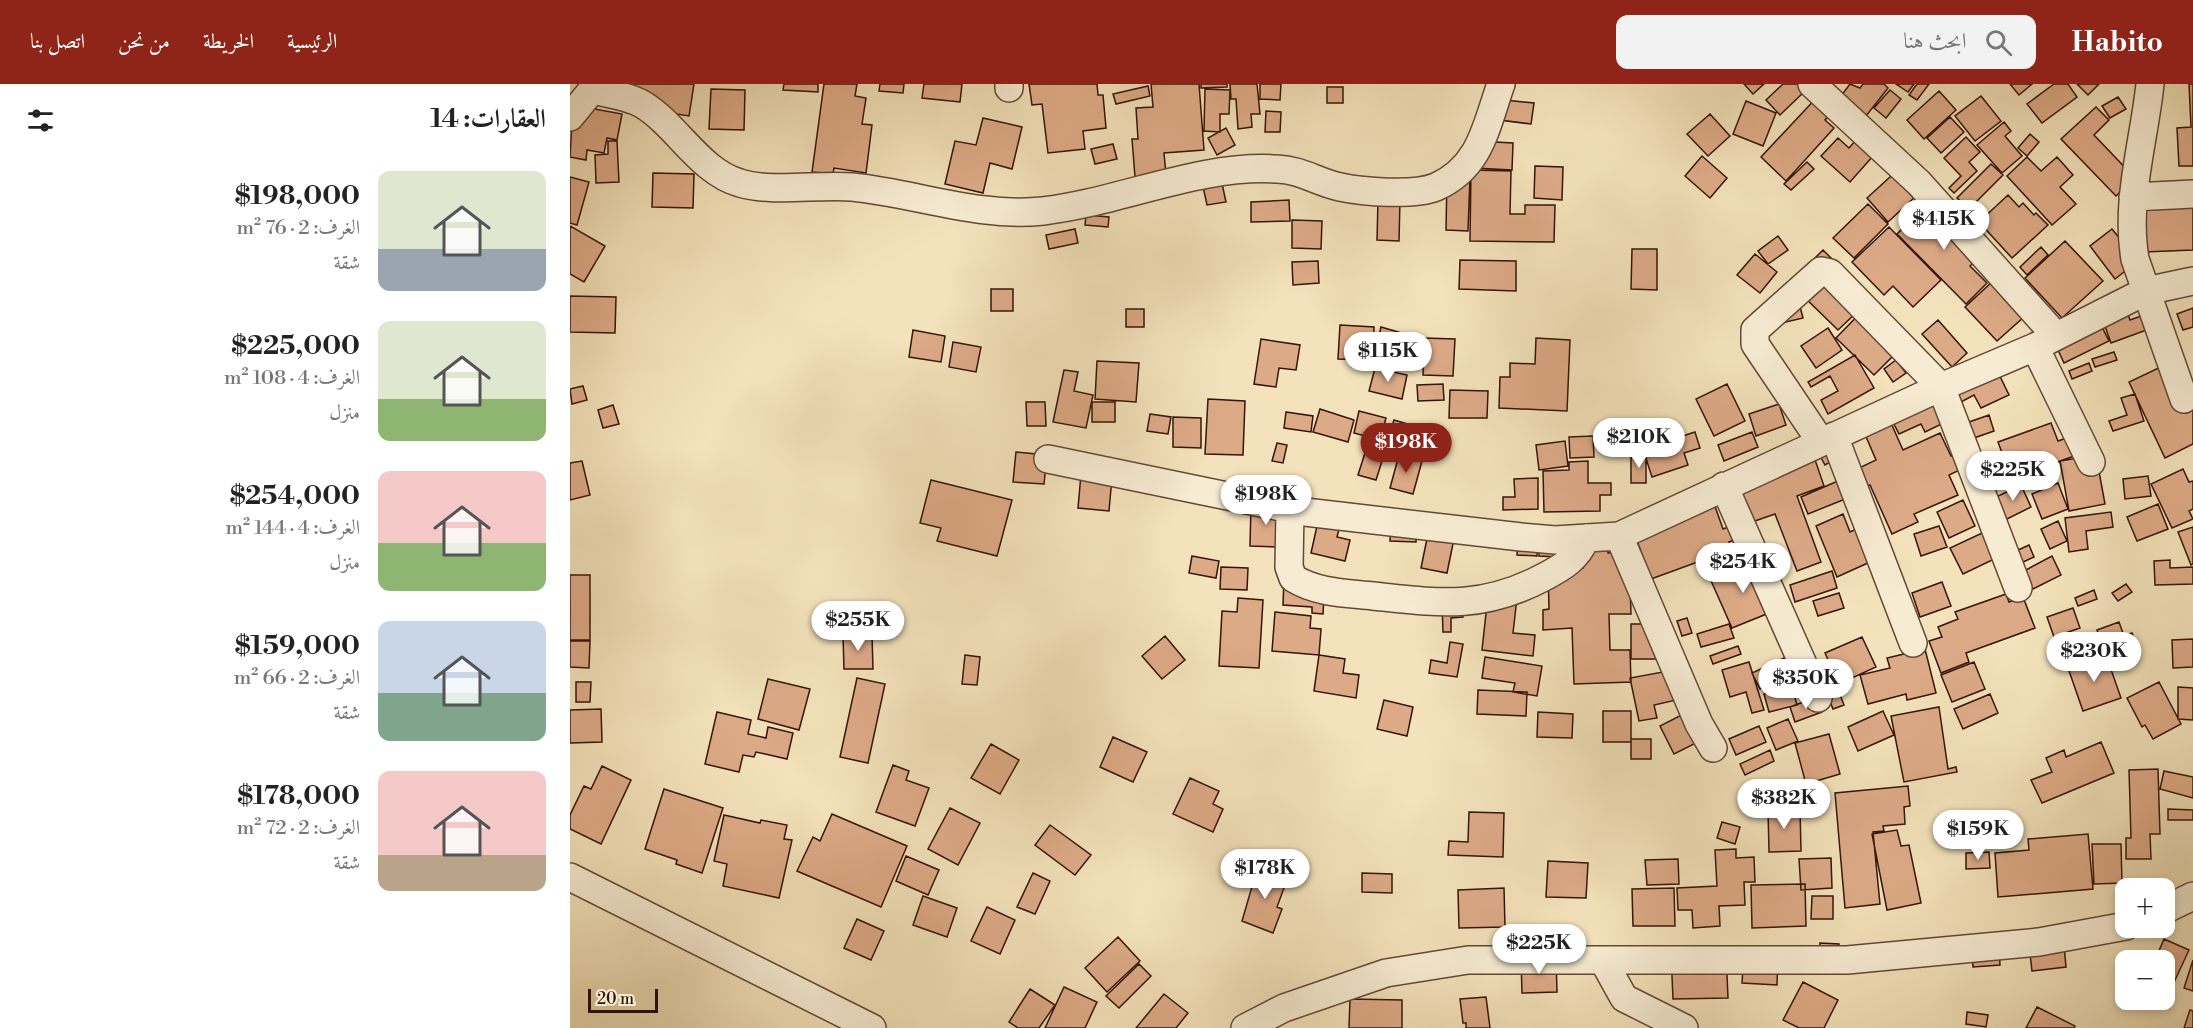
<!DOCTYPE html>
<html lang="ar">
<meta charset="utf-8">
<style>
:root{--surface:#fff;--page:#f2f2f2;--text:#222;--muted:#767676;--accent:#8f2418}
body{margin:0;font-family:"Libre Bodoni",Amiri,serif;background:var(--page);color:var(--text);direction:rtl;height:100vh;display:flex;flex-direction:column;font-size:22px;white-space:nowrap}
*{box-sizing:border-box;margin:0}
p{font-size:20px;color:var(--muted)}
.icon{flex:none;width:33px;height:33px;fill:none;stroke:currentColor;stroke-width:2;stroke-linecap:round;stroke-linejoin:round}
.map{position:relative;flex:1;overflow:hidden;direction:ltr}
.drawer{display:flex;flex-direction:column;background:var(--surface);width:570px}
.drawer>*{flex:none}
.tools{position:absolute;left:1545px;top:794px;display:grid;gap:12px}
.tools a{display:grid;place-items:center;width:60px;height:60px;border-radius:12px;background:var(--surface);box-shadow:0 3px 9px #0003;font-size:30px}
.scale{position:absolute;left:18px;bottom:15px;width:70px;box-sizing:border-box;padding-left:6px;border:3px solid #341409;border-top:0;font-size:16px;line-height:21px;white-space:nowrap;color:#341409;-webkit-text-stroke:4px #f7ecd3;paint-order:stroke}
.price{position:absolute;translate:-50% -51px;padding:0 14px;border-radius:21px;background:#fff;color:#222;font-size:20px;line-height:39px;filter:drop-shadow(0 2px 3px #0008)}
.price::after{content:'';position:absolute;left:50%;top:36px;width:18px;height:14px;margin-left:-9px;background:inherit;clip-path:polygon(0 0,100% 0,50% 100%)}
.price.selected{background:var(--accent);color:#fff}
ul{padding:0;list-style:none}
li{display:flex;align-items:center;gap:18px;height:150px;padding:0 24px}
li span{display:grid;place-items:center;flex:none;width:168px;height:120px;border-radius:12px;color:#555}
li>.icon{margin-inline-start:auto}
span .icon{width:72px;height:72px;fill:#fffc;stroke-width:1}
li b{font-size:26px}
h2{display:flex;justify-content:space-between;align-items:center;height:72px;padding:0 24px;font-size:26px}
header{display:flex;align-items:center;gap:36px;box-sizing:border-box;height:84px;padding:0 30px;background:var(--accent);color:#fff}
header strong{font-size:28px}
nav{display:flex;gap:33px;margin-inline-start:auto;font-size:21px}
.search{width:420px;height:54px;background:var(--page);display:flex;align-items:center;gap:15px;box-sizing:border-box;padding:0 21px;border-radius:12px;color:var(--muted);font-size:22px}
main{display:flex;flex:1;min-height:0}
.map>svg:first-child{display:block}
.building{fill:#ddaa87;stroke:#341409;stroke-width:1.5}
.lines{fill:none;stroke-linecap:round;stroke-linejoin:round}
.minor-casing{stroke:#644836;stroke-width:30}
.minor{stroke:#f7ecd3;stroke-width:27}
</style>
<header>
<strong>Habito</strong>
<div class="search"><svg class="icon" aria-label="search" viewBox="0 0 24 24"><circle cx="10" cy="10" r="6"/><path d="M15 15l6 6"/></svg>ابحث هنا</div>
<nav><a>الرئيسية</a><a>الخريطة</a><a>من نحن</a><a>اتصل بنا</a></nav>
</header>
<main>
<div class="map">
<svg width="1623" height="944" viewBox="0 0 1623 944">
<rect width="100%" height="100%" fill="#f3e2bb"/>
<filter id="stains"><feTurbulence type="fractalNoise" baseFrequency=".00333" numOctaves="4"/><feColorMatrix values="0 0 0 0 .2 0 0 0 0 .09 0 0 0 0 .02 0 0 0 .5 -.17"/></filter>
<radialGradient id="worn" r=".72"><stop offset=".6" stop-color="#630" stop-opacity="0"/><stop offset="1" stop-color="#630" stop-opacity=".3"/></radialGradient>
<path class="building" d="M11,0H124L119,32L9,15Z
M214,0H248V8L213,6Z
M254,0H287L285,12L296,14L292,40L302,41L296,89L264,84L263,90L242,88Z
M310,0H334L333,9L309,7Z
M354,0H392L390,18L352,14Z
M459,0H527L528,11H533L536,44L513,47L515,65L478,69L472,20L462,21Z
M581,0H629L634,66L594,69L596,91L565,93L562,55H568L566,24L583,23Z
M631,0H657V3L631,4Z
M660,0H687L690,30H681L682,43L668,45L666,15H661Z
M690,0H711L710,16L690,15Z
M1174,0H1194L1183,10Z
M1213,0H1230L1236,6L1210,31L1196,16Z
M1280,0L1290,4L1293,0H1314L1318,4L1296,32L1271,12Z
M1326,0H1344L1338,8Z
M1347,0H1359L1347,16L1339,11Z
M1440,0H1462L1449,11Z
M1484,0H1498L1507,13L1472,39L1457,20Z
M1507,0H1529L1518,11Z
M1619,0H1623V82H1609L1607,44L1621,43Z
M578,2L580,12L546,20L543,10Z
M757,3H773V19H757Z
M141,5L175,6L174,46L139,45Z
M635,5L660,6L659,30H650V48L634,47Z
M1320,6L1331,15L1316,34L1304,24Z
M1369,7L1386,26L1354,55L1337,36Z
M1249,11L1264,25L1255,36L1264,44L1216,97L1191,73Z
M1411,12L1431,37L1405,57L1385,32Z
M1548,13L1556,25L1540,34L1532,22Z
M915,14L964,19L961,40L913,34Z
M1176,17L1206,29L1193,62L1163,50Z
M3,21L52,30L47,56L37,54L34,69L17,66L16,76L0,73Z
M1526,23L1539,36L1524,51L1565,94L1546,112L1491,55Z
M696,27L711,28L710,48H695Z
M1140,30L1160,52L1138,72L1117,50Z
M1380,33L1394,48L1371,69L1357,54Z
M413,34L452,43L442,85L420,79L413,109L375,100L385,57L406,61Z
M1434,38L1441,47L1435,52L1452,72L1432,89L1407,61Z
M656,44L665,61L647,71L638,54Z
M1294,47L1311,63L1280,98L1251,72L1268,54L1279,64Z
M1460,50L1469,58L1457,72L1448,64Z
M1396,53L1410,68L1399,78L1407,87L1384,109L1379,104L1391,92L1374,74Z
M38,57H47L49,98L26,99L25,71L38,70Z
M905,57L943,59L942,86L904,84Z
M543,60L547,75L525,80L521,65Z
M1132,72L1157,94L1140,114L1115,92Z
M1457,73L1471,87L1487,73L1503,91L1490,103L1506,120L1482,141L1437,92Z
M1237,78L1244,85L1221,106L1214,100Z
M1421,80L1433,91L1399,125L1387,114Z
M965,82L993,83L992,116L964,114Z
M1332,82L1348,100L1339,108L1344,114L1318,138L1297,114Z
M901,86L941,87L940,130H955V121H985L984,158L900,157Z
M83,89L124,90L123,124L82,123Z
M0,93L19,98L7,141L0,139Z
M877,93H900L898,147L876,146Z
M651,95L656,118L637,121L632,98Z
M1623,109V166L1574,168L1571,111Z
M1438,111L1449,123L1453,119L1464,131L1466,129L1478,141L1442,174L1409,138Z
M719,116L720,137L681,138V118Z
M808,116H830L829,157L807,156Z
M1359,118L1412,171L1400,182L1417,199L1396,220L1327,150Z
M1298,120L1318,140L1284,174L1263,154Z
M516,131L539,133L538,143L515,141Z
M722,136L752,137L751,165L722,164Z
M0,142L35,162L14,198L0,190Z
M1319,143L1371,196L1343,223L1323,202L1314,211L1282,178Z
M505,145L508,159L479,165L476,151Z
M1542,145L1568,177L1545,195L1520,162Z
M1208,152L1218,166L1198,180L1188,167Z
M1495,157L1533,197L1492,234L1455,194Z
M1471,163L1478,171L1457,191L1450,183Z
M1062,165H1087V206L1061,205Z
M1253,166L1296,209L1288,227L1268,246L1230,209L1216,203Z
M1185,170L1207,188L1190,209L1167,191Z
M890,176L946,177V207L889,205Z
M748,177L749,199L723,201L722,178Z
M1422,198L1465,223L1427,257L1395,223Z
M421,205H443V227H421Z
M1227,211L1233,234L1212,239Z
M0,212L46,213L45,249L0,248Z
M1301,218L1325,270L1304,291L1266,254Z
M1623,224V243L1613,246L1607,230Z
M556,225H574V243H556Z
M1556,225L1560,236L1585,227L1590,241L1541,259L1532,234Z
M1528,235L1539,257L1494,279L1483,255Z
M1368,236L1397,269L1382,283L1352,250Z
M770,241L804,243L803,276L768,275Z
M811,243L842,252L835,275L805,268Z
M1258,244L1272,266L1246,284L1231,262Z
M343,246L375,252L371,278L339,273Z
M854,254L885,255L883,292L853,291Z
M966,254L1000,256L997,327L929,324L930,293H940V279L965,280Z
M691,255L730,261L726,286L709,284L706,303L684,300Z
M383,258L411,263L406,288L379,283Z
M1544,268L1547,276L1525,283L1522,275Z
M1285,271L1304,304L1258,330L1251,316L1268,307L1260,292L1241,303L1238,298Z
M1326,276L1336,289L1323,298L1314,285Z
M527,277L569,279L566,318L525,315Z
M1519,279L1522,287L1502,295L1499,287Z
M1597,280L1623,315V360L1595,374L1559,298Z
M1425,282L1439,311L1411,324L1404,311L1391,318L1383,302Z
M805,284L837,291L832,315L799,307Z
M494,286L508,288L504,307L523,311L516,344L483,338Z
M873,300L874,316L848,317L847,301Z
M1157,300L1175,337L1144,352L1126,315Z
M13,302L17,316L2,320L0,305Z
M880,306L918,307L917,334H879Z
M1565,310L1574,337L1543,347L1539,337L1557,331L1551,314Z
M1369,312L1380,336L1355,348L1351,340L1329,350L1321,334Z
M638,315L675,317L673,371L635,370Z
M456,318H475L476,342H457Z
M522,318H545V338H522Z
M1209,320L1216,341L1186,352L1179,330Z
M43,321L49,340L33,344L28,326Z
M750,325L784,336L778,358L743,348Z
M789,327L816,334L810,356L784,349Z
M716,328L743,332L741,348L714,344Z
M580,330L601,333L598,350L577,347Z
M1317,330L1333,366L1370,349L1381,372L1394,366L1400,381L1379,391L1388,411L1344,430L1348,438L1322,450L1300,401L1295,403L1287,385L1306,376L1291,341Z
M1419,331L1424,347L1404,354L1399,338Z
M603,333L631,334V364L603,363Z
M824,336L851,344L845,363L818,355Z
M1481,339L1488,357L1514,348L1521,366L1426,400L1423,390L1438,385L1428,358Z
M1125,348L1130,364L1114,369L1118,381L1082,393L1073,365Z
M1182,348L1188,363L1154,377L1148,361Z
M1023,352L1024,373L1000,374L999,353Z
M995,357L998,382L969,386L966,361Z
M707,359L717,361L713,379L702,377Z
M1247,366L1269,373L1255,381Z
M446,368L477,371L474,400L443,398Z
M795,369L813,374L806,396L788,391Z
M1243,370L1254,402L1227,412L1251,478L1227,487L1205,430L1182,438L1167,398Z
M829,371L852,377L843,410L820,404Z
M1061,371H1076V399H1061Z
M1526,371L1535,420L1499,427L1490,377Z
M12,377L20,411L0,416V379Z
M1018,377V399H1041V411H1030V427L974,428L973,387L999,386V378Z
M512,379L543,382L539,427L508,424Z
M1613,385L1619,398L1623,397V425L1619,427L1623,435L1602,444L1581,400Z
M1578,392L1581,412L1555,415L1553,395Z
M1277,393L1285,411L1238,430L1231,413Z
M968,394V425L933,426V413H945L944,395Z
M361,396L442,416L427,472L367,457L371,444L350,439Z
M1488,399L1498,425L1472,435L1462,410Z
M1451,401L1461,423L1435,436L1424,414Z
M1142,414L1153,445L1169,439L1174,452L1159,458L1166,475L1136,486L1133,476L1081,495L1062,443Z
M1393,416L1405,442L1379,454L1367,428Z
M1588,420L1598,445L1567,457L1557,433Z
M681,421L713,422L711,463L680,462Z
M751,424L773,429L767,453L780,456L775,477L741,469Z
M1541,428L1543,443L1516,447L1518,465L1499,468L1495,434Z
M1273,430L1280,448L1297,440L1311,473L1267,493L1246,442Z
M861,435L887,440L877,489L851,484Z
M821,436L847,437L846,458L820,457Z
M1488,437L1497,457L1480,465L1471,445Z
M1369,442L1377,463L1351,472L1344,450Z
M1427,442L1439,468L1393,490L1380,464Z
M1623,443V480L1621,481L1608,448Z
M970,454L987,455V473L969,472Z
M948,455L968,457L967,472L947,471Z
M1459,461L1464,473L1449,480L1444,468Z
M1038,462V469L1059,468L1061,530H1039L1040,566H1060L1061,598L1004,600L1002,544L973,546V526L979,525L978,485L1013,484L1012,463Z
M622,472L649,477L646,494L619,489Z
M1482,472L1491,491L1463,505L1454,487Z
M1600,476V484L1623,483V500L1585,501L1584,477Z
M1165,479L1170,492L1192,483L1209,525L1162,544L1138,490Z
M651,483L678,484L677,506L650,505Z
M1262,487L1267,504L1225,518L1220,501Z
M0,491H20V556H0Z
M714,493L755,494L753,530L742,529V523L713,521Z
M1372,498L1381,522L1350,533L1342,509Z
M1556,500L1562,508L1548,517L1542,509Z
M919,502L948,505L943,549L965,551L963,572L912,566Z
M1524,506L1527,515L1508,522L1505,514Z
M1269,509L1274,524L1248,532L1243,517Z
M1436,510L1439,518L1453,513L1465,544L1396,569L1399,578L1371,589L1359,557L1372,553L1368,543L1388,535L1385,528Z
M668,514L693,516L689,584L649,582L652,527L667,528Z
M892,518L893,533L881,534V548H873L872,519Z
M1503,524L1510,544L1484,553L1477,533Z
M705,528L741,532L740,544L751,545L749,571L702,567Z
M1117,534L1122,549L1112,552L1107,537Z
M1549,538L1554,552L1562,549L1570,570L1540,581L1527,546Z
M1061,540H1092V575H1061Z
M1159,540L1164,554L1131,563L1127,550Z
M302,551L303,585H274L273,552Z
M595,552L615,576L592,595L572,572Z
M1292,553L1306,583L1269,600L1255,569Z
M1623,555V583L1603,584L1602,556Z
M0,557H20L19,584L0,583Z
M880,558L893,560L887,593L859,589L861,576L877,579Z
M1168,562L1171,570L1143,580L1140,572Z
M1355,565L1366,609L1337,616L1336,610L1298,620L1290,591L1320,584L1317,574Z
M1225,569L1239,597L1223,605L1217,592L1190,605L1182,589Z
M395,571L410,573L407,601L392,600Z
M749,571L775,575L773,589L789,591L786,614L744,607Z
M1536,571L1551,614L1513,627L1498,584Z
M915,573L972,582L967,612L943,608L945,599L912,594Z
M1179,578L1194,626L1182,629L1176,608L1160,613L1152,586Z
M1404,578L1415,605L1382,618L1371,591Z
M1109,585L1115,614L1084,621L1087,634L1069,637L1060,594Z
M287,594L315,600L298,679L270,673Z
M198,595L240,605L229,646L188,635Z
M6,598H21L20,618H6Z
M1589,598L1611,640L1583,655L1575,641L1572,643L1557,614Z
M1222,603L1227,621L1199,628L1194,610Z
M1267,603L1274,621L1263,625L1256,607Z
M1608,603L1623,604V636L1608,635Z
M908,606L957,608L956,632L907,630Z
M1420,610L1428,629L1393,645L1384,625Z
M1247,613L1252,628L1225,638L1220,623Z
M814,616L843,623L837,652L807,645Z
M1369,623L1378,685L1386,683L1387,688L1334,698L1321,632Z
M1125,624L1140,652L1104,670L1090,642Z
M31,625L32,658L0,659V626Z
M1033,627H1061V658H1033Z
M1313,627L1324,651L1288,667L1278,643Z
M147,628L181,636L178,650L196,654L198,643L223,649L217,675L186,668L184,673L173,671L169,688L135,680Z
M968,628L1003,630L1002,654L967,653Z
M1218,635L1228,657L1206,666L1197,644Z
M1189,642L1196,658L1166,671L1159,655Z
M1259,650L1270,690L1236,700L1225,659Z
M543,653L577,668L563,698L530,683Z
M1061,655H1081V675H1061Z
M1531,658L1544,689L1472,719L1461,696L1482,688L1476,674L1494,666L1496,673Z
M421,660L449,676L430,710L401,694Z
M1200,666L1204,677L1175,691L1170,680Z
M323,681L339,687L336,696L359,704L345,742L306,728Z
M32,682L61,696L31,760L0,745V731L14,702L21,705Z
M1588,685L1590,750H1580L1581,775H1556V754H1561L1559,686Z
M1594,687L1623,693V714L1590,705Z
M620,694L649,707L643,720L653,725L643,748L603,730Z
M1338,702L1340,722L1334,723L1335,740L1313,742L1314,747L1303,748L1310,820L1275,824L1265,709Z
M94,705L153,724L132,789L106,780L107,776L75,765Z
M380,724L410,739L388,781L358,765Z
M1230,725L1231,767L1199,768L1198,726Z
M1598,725L1623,726V736H1598Z
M899,728L934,729L933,773L878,771L879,757L898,758Z
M262,730L337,762L311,823L227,787L243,753L250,757Z
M154,731L190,739L191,736L217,741L214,755L222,756L209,814L153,802L157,780L144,777Z
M1152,738L1170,743L1165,760L1147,754Z
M480,741L521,771L505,791L465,761Z
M1327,746L1331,762L1339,761L1351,819L1317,826L1302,750Z
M1518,750L1523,805L1428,813L1425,769L1459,766L1458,755Z
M1522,760H1551L1552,799L1524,800Z
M1166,765V774L1184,773L1185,798H1174L1175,821L1149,822L1150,842L1123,844L1122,826H1108L1107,804L1147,802L1145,766Z
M1419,768L1420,784L1396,785V769Z
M336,772L369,786L358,811L326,797Z
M1261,774L1262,804L1231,806L1229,775Z
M1108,775L1109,800L1077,801L1075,776Z
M978,777L1018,779L1016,814L976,813Z
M688,782L718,793L707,823L712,825L703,849L672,837Z
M463,789L480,797L465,830L447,823Z
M792,789L822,790V809L792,808Z
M1235,800L1236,842L1182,844L1181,801Z
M934,804L935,843L889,844L888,806Z
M1104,804L1105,842H1063L1062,805Z
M353,812L387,824L377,853L343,841Z
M1242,812H1263V835H1241Z
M417,823L445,836L430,870L401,857Z
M287,835L314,847L301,876L274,864Z
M1493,850L1496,883L1462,887L1458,853Z
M548,853L570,877L537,908L515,884Z
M1594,855L1619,866L1600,907L1594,904V876H1585Z
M1250,859L1269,860L1268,876L1249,874Z
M1429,864L1430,881L1403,883L1402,866Z
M1156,867L1158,914L1103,915L1101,869Z
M1174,869L1208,871L1207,901L1172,899Z
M986,873L987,908L952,909L951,874Z
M1623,876V907L1614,904Z
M569,880L581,892L549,924L536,912Z
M1233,898L1268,916L1254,944H1229L1213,936Z
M494,903L527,918L515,944H475Z
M460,905L485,921L469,944H448L439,938Z
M594,910L618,929L606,944H566Z
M916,913L920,944H896V939H893L890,915Z
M780,915L832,916V944H779Z
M1467,923L1505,942L1504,944H1456Z
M1620,926L1623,927V944H1614Z
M1397,928L1418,931L1416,943L1396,940Z"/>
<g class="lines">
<g class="minor-casing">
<path id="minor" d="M1242,0L1349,99L1486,252
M1580,0C1574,58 1555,117 1565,175L1614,315
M439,4V0
M23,6C39,10 58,12 72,20C107,41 130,88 170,99C203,109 247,100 282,103C345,109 408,134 473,127C550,118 629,80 707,85C732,86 747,98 770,103C793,108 844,112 866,103C911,83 916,42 931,0
M0,33L27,0
M1563,113L1623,110
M1465,263L1521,378
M1264,352L1343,559
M1251,358L1185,260V246L1251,187L1260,189L1371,303L1448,504
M478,375L735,428L951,453L985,456L1049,452L1371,303L1465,263L1576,207L1623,197
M1154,402L1248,614
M720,425L719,483L723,494C747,509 776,509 803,512C869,519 912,526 974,493C993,483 1007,475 1016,454
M1049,452L1129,640L1143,664
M0,793L302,944
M1594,826L1623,812
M1034,878L1054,914L1114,944
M675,944L714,924L816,889L898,876H1277L1469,858L1556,842"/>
</g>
<use href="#minor" class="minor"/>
</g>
<rect width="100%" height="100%" filter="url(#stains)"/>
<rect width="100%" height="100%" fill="url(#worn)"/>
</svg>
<div class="tools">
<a>+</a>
<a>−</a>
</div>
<div class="scale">20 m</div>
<b class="price" style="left:1374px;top:167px">$415K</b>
<b class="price" style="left:818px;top:299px">$115K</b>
<b class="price" style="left:1069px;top:385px">$210K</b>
<b class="price selected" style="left:836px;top:390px">$198K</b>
<b class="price" style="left:1443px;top:418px">$225K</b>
<b class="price" style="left:696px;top:442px">$198K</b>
<b class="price" style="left:1173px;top:510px">$254K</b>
<b class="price" style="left:288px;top:568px">$255K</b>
<b class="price" style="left:1524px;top:599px">$230K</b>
<b class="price" style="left:1236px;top:626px">$350K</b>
<b class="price" style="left:1214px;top:746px">$382K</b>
<b class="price" style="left:1408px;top:777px">$159K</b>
<b class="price" style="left:695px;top:816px">$178K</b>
<b class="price" style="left:969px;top:891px">$225K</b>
</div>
<section class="drawer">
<h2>العقارات: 14<svg class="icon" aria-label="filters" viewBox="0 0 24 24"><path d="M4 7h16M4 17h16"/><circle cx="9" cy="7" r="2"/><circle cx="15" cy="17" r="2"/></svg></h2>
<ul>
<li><span style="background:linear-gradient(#dfe7d0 65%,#9aa5b1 0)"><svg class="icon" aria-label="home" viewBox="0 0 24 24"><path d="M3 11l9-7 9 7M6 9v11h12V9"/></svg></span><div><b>$198,000</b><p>الغرف: 2 · 76 m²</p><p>شقة</p></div></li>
<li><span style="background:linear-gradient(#dfe7d0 65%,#8fb573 0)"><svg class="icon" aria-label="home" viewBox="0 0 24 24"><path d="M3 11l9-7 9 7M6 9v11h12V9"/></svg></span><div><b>$225,000</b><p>الغرف: 4 · 108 m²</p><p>منزل</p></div></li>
<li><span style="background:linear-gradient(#f6c9c9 60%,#8fb573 0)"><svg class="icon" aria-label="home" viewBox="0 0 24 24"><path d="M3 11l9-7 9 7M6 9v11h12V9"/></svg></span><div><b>$254,000</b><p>الغرف: 4 · 144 m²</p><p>منزل</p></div></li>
<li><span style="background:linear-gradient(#c9d6e8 60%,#7fa58c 0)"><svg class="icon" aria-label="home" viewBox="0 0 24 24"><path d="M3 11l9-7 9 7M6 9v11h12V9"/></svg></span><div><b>$159,000</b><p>الغرف: 2 · 66 m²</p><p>شقة</p></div></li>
<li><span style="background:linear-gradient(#f6c9c9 70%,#b9a48a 0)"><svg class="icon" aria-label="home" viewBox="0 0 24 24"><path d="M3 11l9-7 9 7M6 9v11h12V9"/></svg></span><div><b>$178,000</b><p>الغرف: 2 · 72 m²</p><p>شقة</p></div></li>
</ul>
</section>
</main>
